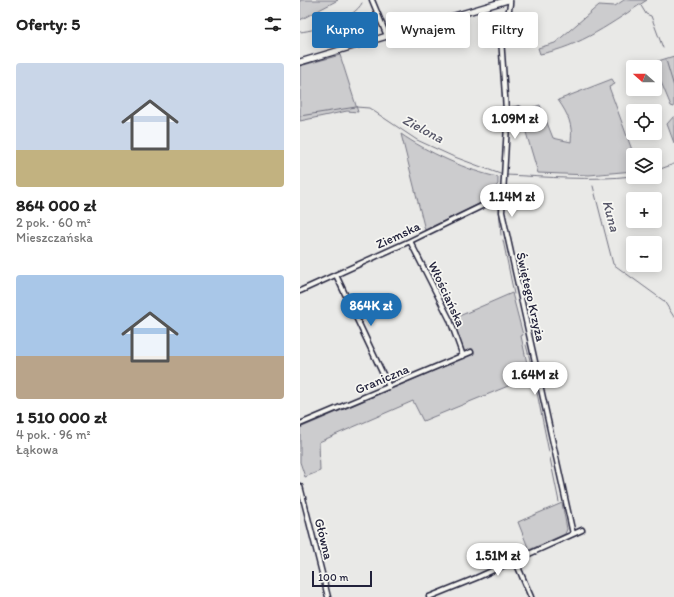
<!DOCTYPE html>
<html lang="pl">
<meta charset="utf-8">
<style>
:root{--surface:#fff;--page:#f2f2f2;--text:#222;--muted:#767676;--accent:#1f6fb2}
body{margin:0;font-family:Itim,sans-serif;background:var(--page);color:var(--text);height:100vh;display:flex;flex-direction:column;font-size:15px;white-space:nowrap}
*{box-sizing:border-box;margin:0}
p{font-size:13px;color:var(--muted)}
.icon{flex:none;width:22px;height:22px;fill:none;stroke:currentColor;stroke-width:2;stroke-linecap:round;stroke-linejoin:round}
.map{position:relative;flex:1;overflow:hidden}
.details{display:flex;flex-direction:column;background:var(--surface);width:300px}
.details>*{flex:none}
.top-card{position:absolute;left:12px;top:12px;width:302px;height:36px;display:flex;gap:8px}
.needle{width:26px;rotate:291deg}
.fabs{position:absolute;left:326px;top:60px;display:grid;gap:8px}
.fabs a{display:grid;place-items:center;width:36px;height:36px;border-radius:4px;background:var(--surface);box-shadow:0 2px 10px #0003;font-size:20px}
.scale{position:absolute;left:12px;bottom:10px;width:60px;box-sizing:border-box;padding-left:4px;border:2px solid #22223b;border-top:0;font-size:11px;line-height:14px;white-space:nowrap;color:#22223b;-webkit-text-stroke:3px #f6f6f2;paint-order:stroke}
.price{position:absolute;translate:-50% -34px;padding:0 9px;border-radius:14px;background:#fff;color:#222;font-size:13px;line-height:26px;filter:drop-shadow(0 1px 2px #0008)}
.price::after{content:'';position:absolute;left:50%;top:24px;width:12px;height:9px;margin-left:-6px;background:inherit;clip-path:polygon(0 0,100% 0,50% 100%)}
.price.on{background:var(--accent);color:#fff}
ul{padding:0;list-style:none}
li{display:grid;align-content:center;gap:8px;height:212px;padding:0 16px}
li span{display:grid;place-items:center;height:124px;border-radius:4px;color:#555}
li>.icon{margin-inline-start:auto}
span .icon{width:72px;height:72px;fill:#fffc;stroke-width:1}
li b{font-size:17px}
h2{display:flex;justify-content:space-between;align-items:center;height:48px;padding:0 16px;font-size:17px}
.tag{padding:0 14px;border-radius:4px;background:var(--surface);box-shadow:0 2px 10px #0003;font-size:14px;line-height:36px}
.tag.on{background:var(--accent);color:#fff}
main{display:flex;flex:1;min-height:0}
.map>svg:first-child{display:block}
.green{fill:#ccccce;stroke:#777784}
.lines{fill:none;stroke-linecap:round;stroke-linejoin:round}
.stream{stroke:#71717f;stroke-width:1}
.minor-casing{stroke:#22223b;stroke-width:7}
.major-casing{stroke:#22223b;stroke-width:8}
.minor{stroke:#f6f6f2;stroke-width:4}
.major{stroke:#f6f6f2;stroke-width:5}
.labels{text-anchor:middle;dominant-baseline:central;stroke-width:3.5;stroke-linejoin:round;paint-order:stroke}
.street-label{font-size:13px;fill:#22223b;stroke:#f6f6f2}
.water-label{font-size:14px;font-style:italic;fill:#565668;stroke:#f6f6f2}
</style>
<main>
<section class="details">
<h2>Oferty: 5<svg class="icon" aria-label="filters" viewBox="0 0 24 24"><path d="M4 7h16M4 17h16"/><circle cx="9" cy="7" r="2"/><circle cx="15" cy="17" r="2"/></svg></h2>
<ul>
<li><span style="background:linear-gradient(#c9d6e8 70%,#c2b280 0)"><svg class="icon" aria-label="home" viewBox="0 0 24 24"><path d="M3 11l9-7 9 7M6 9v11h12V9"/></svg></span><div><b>864 000 zł</b><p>2 pok. · 60 m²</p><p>Mieszczańska</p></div></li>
<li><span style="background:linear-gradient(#a9c7e8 65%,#b9a48a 0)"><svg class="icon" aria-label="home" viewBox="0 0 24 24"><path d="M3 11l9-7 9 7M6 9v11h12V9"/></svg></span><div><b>1 510 000 zł</b><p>4 pok. · 96 m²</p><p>Łąkowa</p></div></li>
</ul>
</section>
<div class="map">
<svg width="374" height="597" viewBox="0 0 374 597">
<rect width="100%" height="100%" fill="#e9e9e7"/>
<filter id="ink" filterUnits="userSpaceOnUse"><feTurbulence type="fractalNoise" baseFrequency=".025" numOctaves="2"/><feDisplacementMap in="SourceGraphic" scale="8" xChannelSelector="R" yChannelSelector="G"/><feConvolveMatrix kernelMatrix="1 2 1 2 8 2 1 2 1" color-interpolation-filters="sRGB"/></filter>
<g filter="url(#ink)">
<path class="green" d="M0,0H38L0,20Z
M324,0H347C313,22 280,47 240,54L238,48L255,43L299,5L315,6Z
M40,55L58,112L47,111L0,121V66Z
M374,56V107L371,106L361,82H355V73L360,66L355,62Z
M312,79L315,84L309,87L332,150L336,155H333V171L289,175L238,173L220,112L240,105L253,138L271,142C273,125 268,114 258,100Z
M374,116V143L367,124Z
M101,134C125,151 170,172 198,177V184L194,189L189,199L125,230Z
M212,293L223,335L221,336L230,377L123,421L113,401L19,442L20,471L5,477L0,462V428L170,355L164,353L150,320Z
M262,503L267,529L265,534L229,550L218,522Z"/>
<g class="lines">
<path class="stream" d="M340,4L346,14L351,16L363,48
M0,32C18,30 54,19 62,3
M366,60L374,87
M0,116L56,107L69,108L117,140L152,156L203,175
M355,171L374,164
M206,175C250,177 288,181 333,176
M293,186L313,264L364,301L374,317
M199,207L201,235
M203,240L214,294
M226,345L232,368
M233,373L249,452
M250,458L259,502"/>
<g class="minor-casing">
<path id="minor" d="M72,0L87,36
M210,0C212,8 202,27 201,38L207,125L202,212L273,534
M207,111L219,109
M110,241L150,320L163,356
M36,275L89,387
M0,291L110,241L188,203L198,197L203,196
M0,424L171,352
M0,486L28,597
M215,560L231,597
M129,597L176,578L282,530"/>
</g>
<g class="major-casing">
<path id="major" d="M0,62L208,0"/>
</g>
<use href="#minor" class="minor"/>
<use href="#major" class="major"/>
</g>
</g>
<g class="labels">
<g class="street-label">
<text transform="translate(98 235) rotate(-25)">Ziemska</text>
<text transform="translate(147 294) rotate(65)">Włościańska</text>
<text transform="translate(231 297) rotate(77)">Świętego Krzyża</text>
<text transform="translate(82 379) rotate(-23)">Graniczna</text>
<text transform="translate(24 539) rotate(76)">Główna</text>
</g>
<g class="water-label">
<text transform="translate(123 129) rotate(28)">Zielona</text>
<text transform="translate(311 216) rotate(75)">Kuna</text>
</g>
</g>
</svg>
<div class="fabs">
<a><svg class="needle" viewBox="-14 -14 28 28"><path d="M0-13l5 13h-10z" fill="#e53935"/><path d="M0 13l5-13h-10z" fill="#767676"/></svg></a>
<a><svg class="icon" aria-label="locate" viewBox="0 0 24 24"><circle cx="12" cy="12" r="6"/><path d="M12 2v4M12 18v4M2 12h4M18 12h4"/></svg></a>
<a><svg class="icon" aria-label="layers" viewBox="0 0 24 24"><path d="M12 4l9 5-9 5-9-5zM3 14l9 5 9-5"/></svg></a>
<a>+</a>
<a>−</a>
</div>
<div class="scale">100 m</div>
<b class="price" style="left:215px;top:140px">1.09M zł</b>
<b class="price" style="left:212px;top:218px">1.14M zł</b>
<b class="price on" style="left:71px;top:327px">864K zł</b>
<b class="price" style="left:235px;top:396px">1.64M zł</b>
<b class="price" style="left:198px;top:577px">1.51M zł</b>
<div class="top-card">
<a class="tag on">Kupno</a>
<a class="tag">Wynajem</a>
<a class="tag">Filtry</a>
</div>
</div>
</main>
